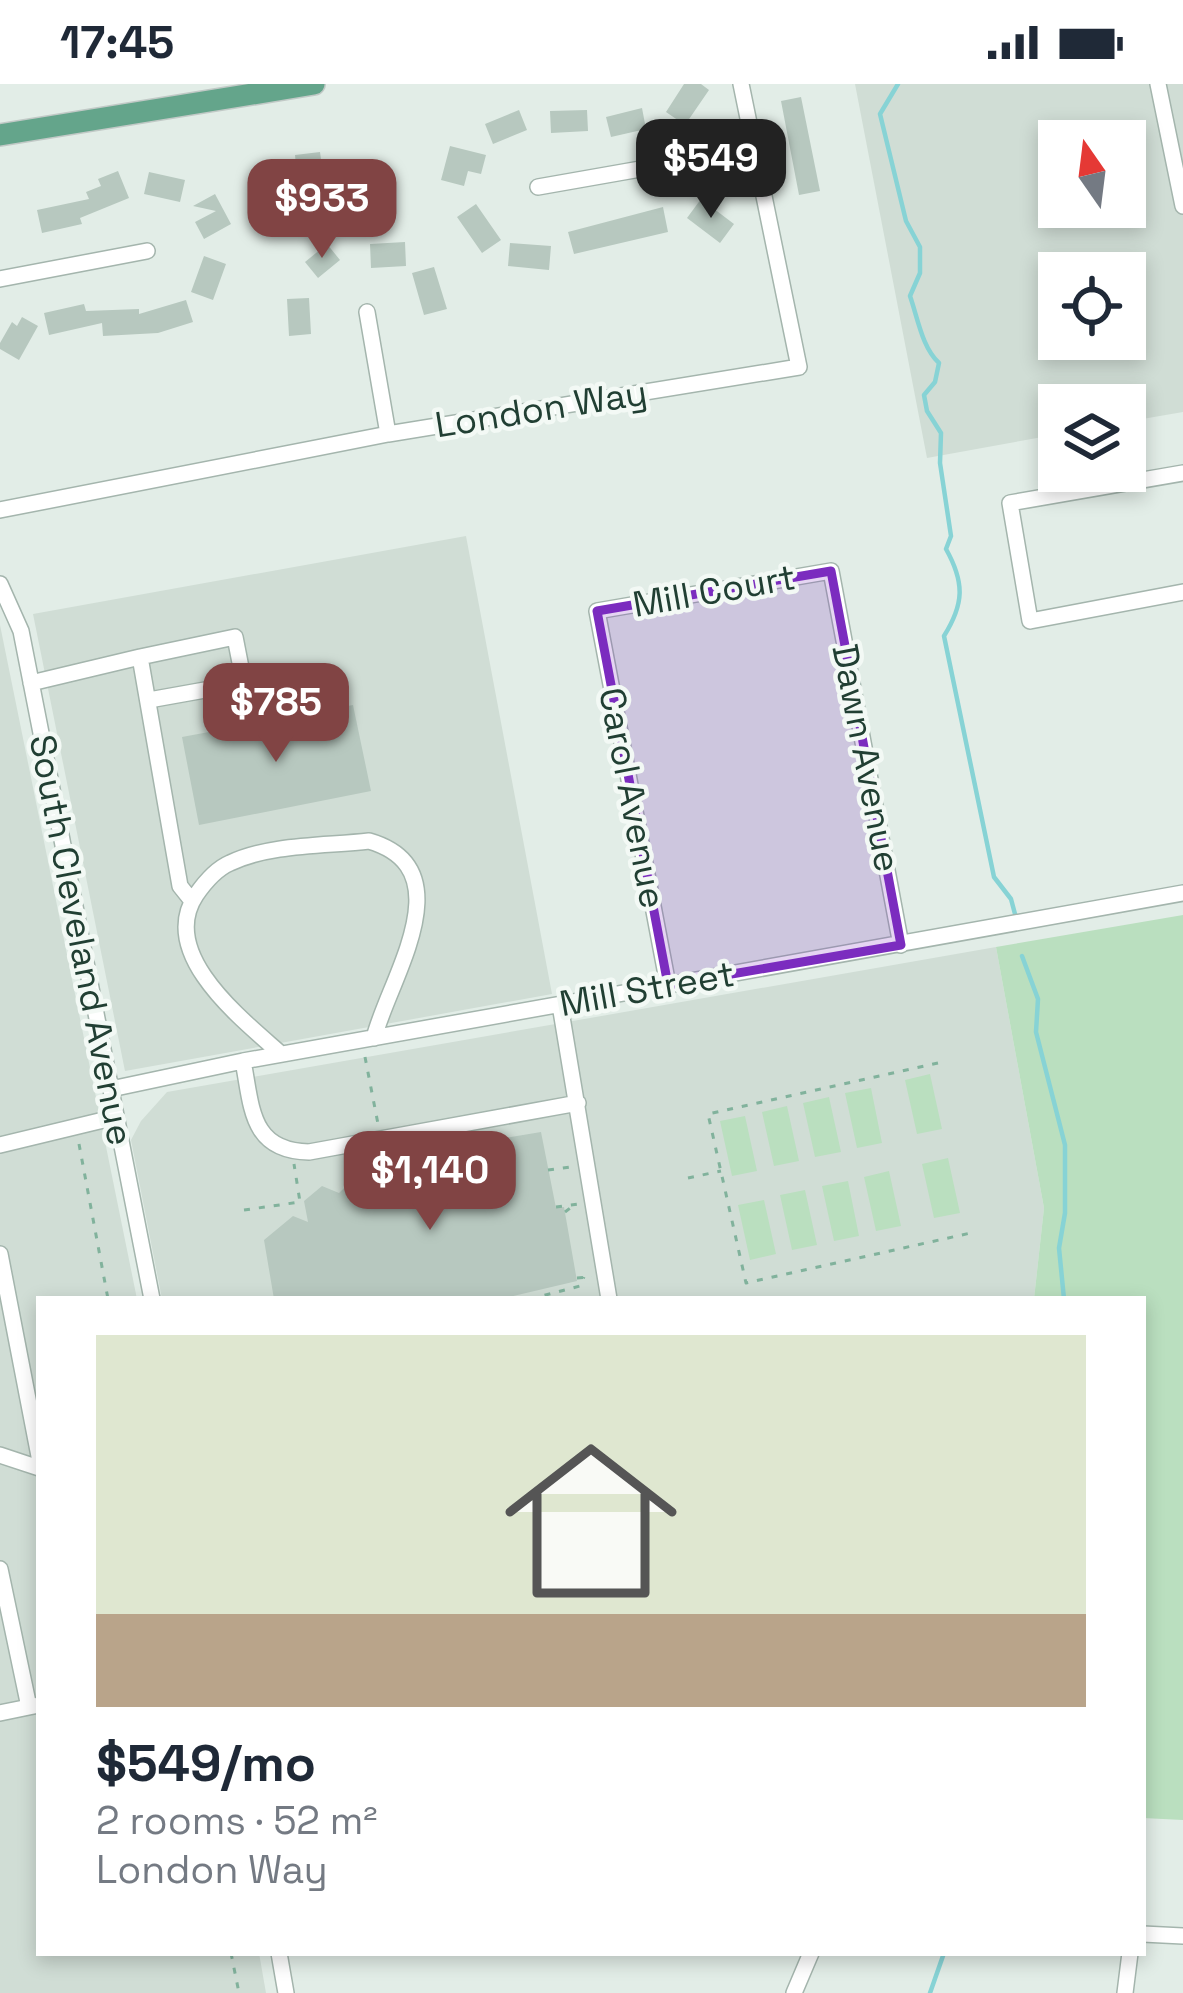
<!DOCTYPE html>
<meta charset="utf-8">
<style>
:root{--surface:#fff;--page:#f6f6f7;--text:#1f2937;--muted:#747a83;--line:#e0e1e3;--accent:#814444}
body{margin:0;font-family:"Space Grotesk",sans-serif;background:var(--page);color:var(--text);height:100vh;display:flex;flex-direction:column;font-size:45px;white-space:nowrap}
*{box-sizing:border-box;margin:0}
p{font-size:39px;color:var(--muted)}
.icon{flex:none;width:66px;height:66px;fill:none;stroke:currentColor;stroke-width:2;stroke-linecap:round;stroke-linejoin:round}
.map{position:relative;flex:1;overflow:hidden}
.drawer{position:absolute;left:36px;top:1212px;width:1110px;height:660px;display:flex;flex-direction:column;background:var(--surface);border-radius:0px;box-shadow:0 6px 18px #0003}
.drawer>*{flex:none}
.needle{width:78px;rotate:346deg}
.controls{position:absolute;left:1038px;top:36px;display:grid;gap:24px}
.controls a{display:grid;place-items:center;width:108px;height:108px;border-radius:0px;background:var(--surface);box-shadow:0 6px 18px #0003;font-size:60px}
.price{position:absolute;translate:-50% -102px;padding:0 27px;border-radius:24px;background:var(--accent);color:#fff;font-size:39px;line-height:78px;filter:drop-shadow(0 3px 6px #0008)}
.price::after{content:'';position:absolute;left:50%;top:72px;width:36px;height:27px;margin-left:-18px;background:inherit;clip-path:polygon(0 0,100% 0,50% 100%)}
.price.current{background:#222;color:#fff}
ul{padding:0;list-style:none}
li{display:grid;align-content:center;gap:24px;height:636px;padding:0 60px}
li+li{border-top:3px solid var(--line)}
li span{display:grid;place-items:center;height:372px;border-radius:0px;color:#555}
li>.icon{margin-inline-start:auto}
span .icon{width:216px;height:216px;fill:#fffc;stroke-width:1}
li b{font-size:51px}
.status{display:flex;justify-content:space-between;align-items:center;height:84px;padding:0 60px;background:var(--surface);direction:ltr}
.status svg{height:33px;fill:currentColor}
.map>svg:first-child{display:block}
.built{fill:#d0ddd5;fill-rule:evenodd}
.green{fill:#badfbf}
.lines{fill:none;stroke-linecap:round;stroke-linejoin:round}
.stream{stroke:#87d3d5;stroke-width:4.5}
.building{fill:#b7c8bf}
.minor-casing{stroke:#a4b5ad;stroke-width:18}
.major-casing{stroke:#c1c9c6;stroke-width:24}
.path{stroke:#81b29c;stroke-width:3;stroke-dasharray:6 9;stroke-linecap:butt}
.minor{stroke:#fff;stroke-width:15}
.major{stroke:#64a58b;stroke-width:21}
.marked{fill:#7b2cbf;fill-opacity:0.2;stroke:#7b2cbf;stroke-width:9;stroke-linejoin:round}
.labels{text-anchor:middle;dominant-baseline:central;stroke-width:9;stroke-linejoin:round;paint-order:stroke}
.street-label{font-size:36px;fill:#213f33;stroke:#f3f9f5}
</style>
<div class="status"><b>17:45</b><svg viewBox="0 0 49 12"><path d="M0 12V9h3v3zM5 12V6h3v6zM10 12V3h3v9zM15 12V0h3v12zM26 1h20v11H26zM47 4h2v5h-2z"/></svg></div>
<div class="map">
<svg width="1183" height="1909" viewBox="0 0 1183 1909">
<rect width="100%" height="100%" fill="#e2ede7"/>
<path class="built" d="M855,0H1183V328L1125,338V321H1059V350L927,374ZM1059,57H1125V123H1059ZM1059,189H1125V255H1059Z
M466,452L552,910L125,987L33,530Z
M0,541L137,1215H39V1869H259L266,1909H0Z
M996,863L1044,1124L1034,1215H162L131,1056L141,1037L167,1008Z"/>
<path class="green" d="M1183,831V1736L1143,1734V1215H1034L1044,1124L996,863Z
M930,990L942,1045L917,1050L905,996Z
M871,1004L882,1059L857,1064L845,1009Z
M829,1013L841,1068L815,1073L803,1019Z
M787,1022L799,1077L774,1082L762,1028Z
M745,1032L757,1087L732,1092L720,1037Z
M948,1074L960,1129L934,1134L922,1080Z
M889,1087L901,1142L876,1147L864,1093Z
M848,1097L859,1152L834,1157L822,1102Z
M805,1106L817,1161L792,1166L780,1111Z
M764,1116L776,1170L750,1176L738,1121Z"/>
<g class="lines">
<path class="stream" d="M898,0L880,30L906,137L920,163V189L910,212C918,235 922,263 939,279L935,298L924,311L927,327L941,349L940,379L951,452L946,465C965,499 964,520 944,552L994,793L1011,815L1015,830
M1022,872L1038,915L1036,948L1065,1061V1129L1059,1164L1064,1215
M930,1909L944,1869"/>
</g>
<path class="building" d="M684,0H701L709,6L685,41L666,28Z
M801,13L820,107L799,111L781,17Z
M642,24L646,45L611,53L606,33Z
M519,26L527,46L493,60L485,40Z
M587,26L588,47L551,49L550,27Z
M450,62L486,71L481,90L468,87L464,102L441,96Z
M320,68L323,90L309,92L310,101L298,102L295,71Z
M118,87L129,114L80,134L82,140L42,149L37,126L89,115L86,108L101,102L98,95Z
M149,88L185,96L180,118L144,110Z
M215,110L231,140L204,155L195,138L216,127L193,122Z
M701,115L734,140L720,159L687,134Z
M476,120L501,156L482,169L457,133Z
M663,123L668,148L574,170L568,148Z
M405,158L406,182L371,184L370,160Z
M510,159L551,162L549,186L508,182Z
M327,160L340,176L318,194L305,178Z
M204,172L226,180L213,216L191,208Z
M434,183L447,225L424,231L412,189Z
M309,214L311,250L289,252L287,215Z
M186,216L193,238L158,249L103,252L102,239L49,251L44,229L84,220L86,227L139,225V230Z
M22,233L38,242L19,276L0,265V259L12,238L17,242Z
M353,621L371,707L199,741L182,653Z
M541,1048L556,1124L564,1123L577,1197L501,1215H274L264,1156L293,1132L308,1138L304,1117L322,1102L339,1109L364,1085L402,1078L437,1091L451,1079L481,1092L474,1059Z"/>
<g class="lines">
<g class="minor-casing">
<path id="minor" d="M1158,0L1183,122
M538,103L754,65
M0,195L147,167
M367,228L388,350
M1183,389L1010,419L1030,537L1183,508
M0,426L388,350L799,283L741,0
M0,500L21,547L152,1215
M140,573L235,553L244,599L149,616
M31,599L140,573L180,802L192,817
M668,901L597,527L831,487L901,861
M560,921L609,1215
M281,970C243,936 157,870 196,811C205,798 216,785 230,779C270,760 325,762 369,757C466,785 388,897 374,954
M243,977C252,1023 250,1067 309,1068L578,1019
M111,1005L243,977L1183,809
M0,1061L116,1033
M0,1170L39,1372
M0,1371L39,1384
M0,1485L29,1623L39,1621
M0,1629L29,1623
M1143,1850L1183,1852
M279,1869L286,1909
M794,1909L811,1869
M1125,1909L1130,1869"/>
</g>
<g class="major-casing">
<path id="major" d="M0,51L314,0"/>
</g>
<path class="path" d="M365,973L378,1040
M938,979L708,1030L746,1199L975,1148
M471,1051L478,1089
M79,1060L108,1215
M548,1086L570,1083
M688,1094L721,1087
M556,1123L579,1120
M244,1126L300,1118L294,1080
M565,1128L574,1121
M577,1194L592,1193
M526,1215L528,1213
M530,1215L580,1202L584,1193
M231,1869L239,1909"/>
<use href="#minor" class="minor"/>
<use href="#major" class="major"/>
</g>
<path class="marked" d="M831,487L901,861L668,901L597,527Z"/>
<g class="labels">
<g class="street-label">
<text transform="translate(541 325) rotate(-9)">London Way</text>
<text transform="translate(714 507) rotate(-10)">Mill Court</text>
<text transform="translate(866 674) rotate(79)">Dawn Avenue</text>
<text transform="translate(632 714) rotate(79)">Carol Avenue</text>
<text transform="translate(81 856) rotate(79)">South Cleveland Avenue</text>
<text transform="translate(647 905) rotate(-10)">Mill Street</text>
</g>
</g>
</svg>
<div class="controls">
<a><svg class="needle" viewBox="-14 -14 28 28"><path d="M0-13l5 13h-10z" fill="#e53935"/><path d="M0 13l5-13h-10z" fill="#747a83"/></svg></a>
<a><svg class="icon" aria-label="locate" viewBox="0 0 24 24"><circle cx="12" cy="12" r="6"/><path d="M12 2v4M12 18v4M2 12h4M18 12h4"/></svg></a>
<a><svg class="icon" aria-label="layers" viewBox="0 0 24 24"><path d="M12 4l9 5-9 5-9-5zM3 14l9 5 9-5"/></svg></a>
</div>
<b class="price current" style="left:711px;top:137px">$549</b>
<b class="price" style="left:322px;top:177px">$933</b>
<b class="price" style="left:276px;top:681px">$785</b>
<b class="price" style="left:430px;top:1149px">$1,140</b>
<section class="drawer">
<ul>
<li><span style="background:linear-gradient(#dfe7d0 75%,#b9a48a 0)"><svg class="icon" aria-label="home" viewBox="0 0 24 24"><path d="M3 11l9-7 9 7M6 9v11h12V9"/></svg></span><div><b>$549/mo</b><p>2 rooms · 52 m²</p><p>London Way</p></div></li>
</ul>
</section>
</div>
